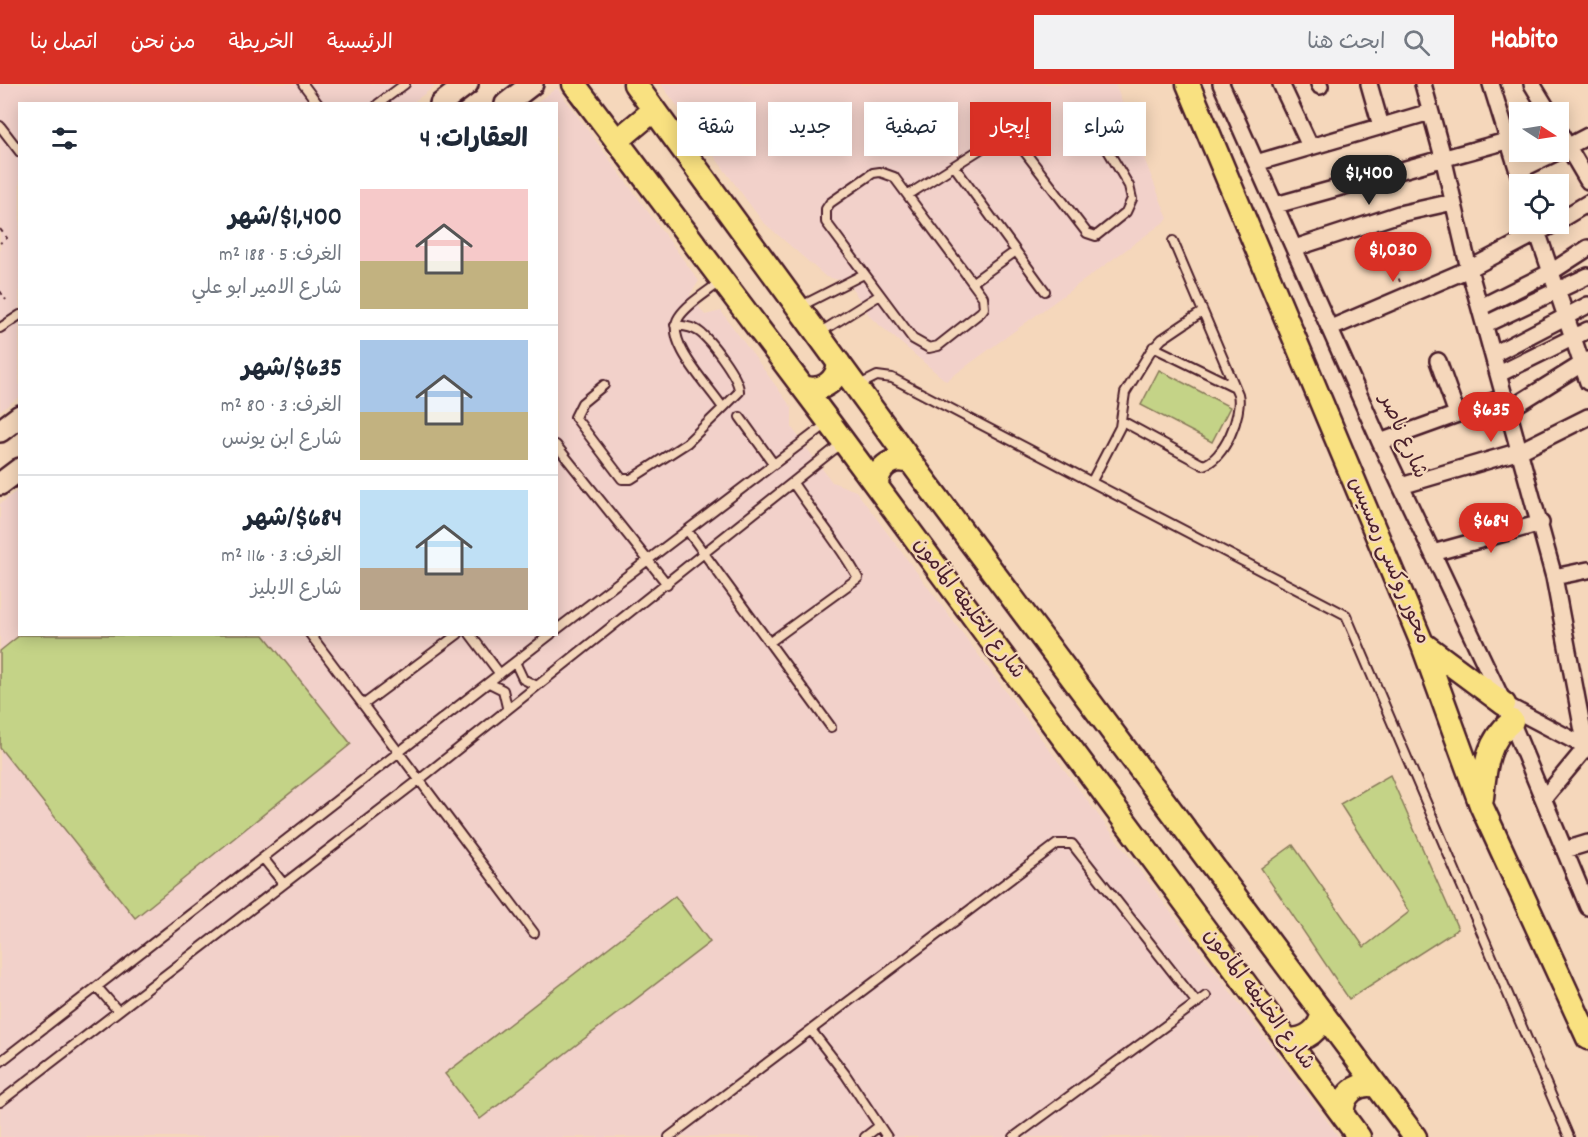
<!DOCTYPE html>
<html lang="ar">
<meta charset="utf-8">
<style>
:root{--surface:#fff;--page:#f2f2f3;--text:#1f2937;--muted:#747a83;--line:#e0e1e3;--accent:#d93025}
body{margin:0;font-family:Dekko,"Playpen Sans Arabic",sans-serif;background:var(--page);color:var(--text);direction:rtl;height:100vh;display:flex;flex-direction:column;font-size:22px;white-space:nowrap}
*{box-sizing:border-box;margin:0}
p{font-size:20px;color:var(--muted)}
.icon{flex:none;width:33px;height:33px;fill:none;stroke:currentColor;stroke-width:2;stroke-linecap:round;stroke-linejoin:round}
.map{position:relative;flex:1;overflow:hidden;direction:ltr}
.details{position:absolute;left:18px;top:18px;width:540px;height:534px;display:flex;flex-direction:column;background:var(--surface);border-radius:0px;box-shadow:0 3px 15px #0003;direction:rtl}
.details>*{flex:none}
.top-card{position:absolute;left:576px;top:18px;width:570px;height:54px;direction:rtl;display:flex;gap:12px}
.needle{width:39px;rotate:102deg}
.controls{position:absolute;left:1509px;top:18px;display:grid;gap:12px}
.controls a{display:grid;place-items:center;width:60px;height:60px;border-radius:0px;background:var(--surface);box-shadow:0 3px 15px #0003;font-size:30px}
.price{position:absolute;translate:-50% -51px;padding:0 14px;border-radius:21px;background:var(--accent);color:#fff;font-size:20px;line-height:39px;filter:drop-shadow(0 2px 3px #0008)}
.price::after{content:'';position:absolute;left:50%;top:36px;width:18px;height:14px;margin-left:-9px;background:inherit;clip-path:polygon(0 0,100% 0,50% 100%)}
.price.on{background:#222;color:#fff}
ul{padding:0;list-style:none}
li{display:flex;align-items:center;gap:18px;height:150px;padding:0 30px}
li+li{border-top:2px solid var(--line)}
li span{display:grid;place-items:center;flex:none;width:168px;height:120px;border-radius:0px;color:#555}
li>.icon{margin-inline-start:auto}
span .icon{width:72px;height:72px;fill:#fffc;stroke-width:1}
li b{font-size:26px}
h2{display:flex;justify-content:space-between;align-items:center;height:72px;padding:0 30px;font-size:26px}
.chip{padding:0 21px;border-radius:0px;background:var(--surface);box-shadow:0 3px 15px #0003;font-size:21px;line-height:54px}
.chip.on{background:var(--accent);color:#fff}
header{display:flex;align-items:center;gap:36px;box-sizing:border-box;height:84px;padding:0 30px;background:var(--accent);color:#fff}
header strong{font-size:28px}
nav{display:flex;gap:33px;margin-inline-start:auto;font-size:21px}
.search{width:420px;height:54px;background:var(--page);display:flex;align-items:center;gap:15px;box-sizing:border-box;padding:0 21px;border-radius:0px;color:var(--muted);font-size:22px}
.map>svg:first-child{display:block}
.built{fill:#f2d1ca}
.green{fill:#c4d387;stroke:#877959;stroke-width:1.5}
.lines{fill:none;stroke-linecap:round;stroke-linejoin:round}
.lane-casing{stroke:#4a1f2b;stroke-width:12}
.street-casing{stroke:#4a1f2b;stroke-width:20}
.secondary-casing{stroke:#4a1f2b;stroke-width:26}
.primary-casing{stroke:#4a1f2b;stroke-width:27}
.path{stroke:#4a1f2b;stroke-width:2;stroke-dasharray:4.5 4.5;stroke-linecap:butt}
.lane{stroke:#f5d7bb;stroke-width:8}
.street{stroke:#f5d7bb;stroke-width:15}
.secondary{stroke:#f5d7bb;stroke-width:21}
.primary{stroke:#f9e181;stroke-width:22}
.labels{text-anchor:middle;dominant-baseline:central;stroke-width:4.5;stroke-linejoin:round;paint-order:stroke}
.street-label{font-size:21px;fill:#4a1f2b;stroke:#f5d7bb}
</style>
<header>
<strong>Habito</strong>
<div class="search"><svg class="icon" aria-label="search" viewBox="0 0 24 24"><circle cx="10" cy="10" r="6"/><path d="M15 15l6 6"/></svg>ابحث هنا</div>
<nav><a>الرئيسية</a><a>الخريطة</a><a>من نحن</a><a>اتصل بنا</a></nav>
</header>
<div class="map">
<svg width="1588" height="1053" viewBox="0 0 1588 1053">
<rect width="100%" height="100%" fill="#f5d7bb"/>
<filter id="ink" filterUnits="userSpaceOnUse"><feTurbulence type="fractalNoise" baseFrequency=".0167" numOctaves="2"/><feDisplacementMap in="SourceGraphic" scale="12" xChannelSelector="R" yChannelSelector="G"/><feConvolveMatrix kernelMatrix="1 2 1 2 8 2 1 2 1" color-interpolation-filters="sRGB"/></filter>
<g filter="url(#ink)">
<path class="built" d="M0,0H438L412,19L20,20L19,313L0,327Z
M661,0H1115L1168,135L946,297L871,234L848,198L826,193L762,137Z
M557,4L699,197L690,211L705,231L721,227L792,324V344L832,398L856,407L1339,1053H0V420L19,405L20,550H556V20L535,19Z"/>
<path class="green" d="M1159,286L1230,323L1212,358L1141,321Z
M20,551H264L351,660L135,834L0,664V567Z
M1390,691L1458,845L1349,915L1261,784L1293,761L1364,863L1409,828L1340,720Z
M675,812L710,858L480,1035L445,990Z"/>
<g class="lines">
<g class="lane-casing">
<path id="lane" d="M303,0L318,20
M378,20L405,0
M0,42L20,68
M954,82L1045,207
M880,88L894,93L983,213L984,224L981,228L938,262L929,264L913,255L826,138V125L830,119L873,89Z
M908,111L998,54L1007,52L1018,59L1087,149L1096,152L1126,128L1132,115L1129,102L1103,58
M973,198L1016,167
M801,222L864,190
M675,241C683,242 691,242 698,247C709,254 740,294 739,308L723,324
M0,244L20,231
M819,249L880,211
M1153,263L1235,303
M604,301L582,319L575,333L622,395H631L687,359L723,324C710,303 663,257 679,233C688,219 708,208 721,197
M857,302L877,292L892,294L1346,531L1569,1053
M740,333L773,379
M1122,337L1203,381C1224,376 1243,330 1238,310L1173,157
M556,361L667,500
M1092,397L1120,343L1125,309L1150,268L1162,255L1202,228
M687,446L831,643
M556,546L828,339
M310,550L534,849
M470,550L500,590
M770,558L858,494C840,460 814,431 793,399
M515,578L523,595L535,601
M489,599L503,606L507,623
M363,621L458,550
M263,774L283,799
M97,903L118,927
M811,946L845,990L887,1053
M0,978L551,550
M0,1018L419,696L842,359
M669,1053L1057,760H1072L1197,919
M865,1053L878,1043
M1014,1053L1206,912"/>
</g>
<g class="street-casing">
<path id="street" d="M1221,0L1380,358L1504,620L1588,823
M1281,0L1310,62
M1319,0L1320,2
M1369,0L1381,42
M1423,0L1443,73L1469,185L1554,493L1586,663
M1491,0L1522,100
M1532,0L1549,28
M1558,46L1588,97
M1561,66L1588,52
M1256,79L1430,28
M1518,87L1557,68
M1276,121L1510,56
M1558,137L1588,119
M1535,141L1588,298
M1295,164L1399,130L1453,118
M1481,223L1551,188L1588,164
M1486,240L1588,192
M1331,244L1469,185L1554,140
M1494,270L1588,221
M1438,277L1457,330
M1499,290L1588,246
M1508,326L1588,276
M1380,358L1505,313
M1401,402L1520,367L1588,333
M1433,469L1541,439
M1554,493L1588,486
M1504,620L1588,664
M1545,713L1588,661
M1565,766L1588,759"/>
</g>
<g class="secondary-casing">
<path id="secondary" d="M441,20L467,0
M506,20L532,0
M0,347L20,332
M0,400L20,385"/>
</g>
<g class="primary-casing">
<path id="primary" d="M574,0L829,338L1359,1053
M635,0L922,393L1415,1053
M1188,0L1422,559L1481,721L1588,954
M617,57L654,26
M803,303C821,309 837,298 839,279
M877,402C877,382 894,371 912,379
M1422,559L1504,620
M1482,714C1485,683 1487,657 1512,637
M1289,956C1307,956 1319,947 1323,929
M1343,1031C1341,1011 1357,997 1377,1002"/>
</g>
<path class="path" d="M0,145L7,154L0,159
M1390,169L1400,198
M0,207L6,216"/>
<use href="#lane" class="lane"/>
<use href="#street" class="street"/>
<use href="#secondary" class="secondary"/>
<use href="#primary" class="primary"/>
</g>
</g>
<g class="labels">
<g class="street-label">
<text transform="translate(1402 353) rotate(66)">شارع ناصر</text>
<text transform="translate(1388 477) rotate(67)">محور روكسى رمسيس</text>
<text transform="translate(968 525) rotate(53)">شارع الخليفه المأمون</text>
<text transform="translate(1258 916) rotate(53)">شارع الخليفه المأمون</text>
</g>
</g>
</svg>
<div class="controls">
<a><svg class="needle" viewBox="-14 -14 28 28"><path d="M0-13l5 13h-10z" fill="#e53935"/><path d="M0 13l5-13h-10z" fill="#747a83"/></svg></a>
<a><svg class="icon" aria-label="locate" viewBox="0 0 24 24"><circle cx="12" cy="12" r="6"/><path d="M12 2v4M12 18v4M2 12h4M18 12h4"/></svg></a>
</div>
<b class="price on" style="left:1369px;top:122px">$1,400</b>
<b class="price" style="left:1393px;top:199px">$1,030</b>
<b class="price" style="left:1491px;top:359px">$635</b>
<b class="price" style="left:1491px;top:470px">$684</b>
<div class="top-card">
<a class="chip">شراء</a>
<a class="chip on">إيجار</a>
<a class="chip">تصفية</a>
<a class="chip">جديد</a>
<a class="chip">شقة</a>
</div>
<section class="details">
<h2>العقارات: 4<svg class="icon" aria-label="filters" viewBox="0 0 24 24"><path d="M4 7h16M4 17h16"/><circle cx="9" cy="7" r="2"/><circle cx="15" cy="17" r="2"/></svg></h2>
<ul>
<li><span style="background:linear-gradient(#f6c9c9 60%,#c2b280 0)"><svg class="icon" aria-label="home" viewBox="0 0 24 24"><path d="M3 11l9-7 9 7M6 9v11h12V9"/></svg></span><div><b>$1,400/شهر</b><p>الغرف: 5 · 188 m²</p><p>شارع الامير ابو علي</p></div></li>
<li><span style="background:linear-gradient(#a9c7e8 60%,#c2b280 0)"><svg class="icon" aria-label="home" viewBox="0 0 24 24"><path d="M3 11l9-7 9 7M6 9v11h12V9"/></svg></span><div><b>$635/شهر</b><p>الغرف: 3 · 80 m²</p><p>شارع ابن يونس</p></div></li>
<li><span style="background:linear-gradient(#bfe0f5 65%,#b9a48a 0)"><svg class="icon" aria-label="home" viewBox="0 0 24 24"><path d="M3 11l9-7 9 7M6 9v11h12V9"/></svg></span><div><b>$684/شهر</b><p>الغرف: 3 · 116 m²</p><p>شارع الابليز</p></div></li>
</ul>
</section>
</div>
